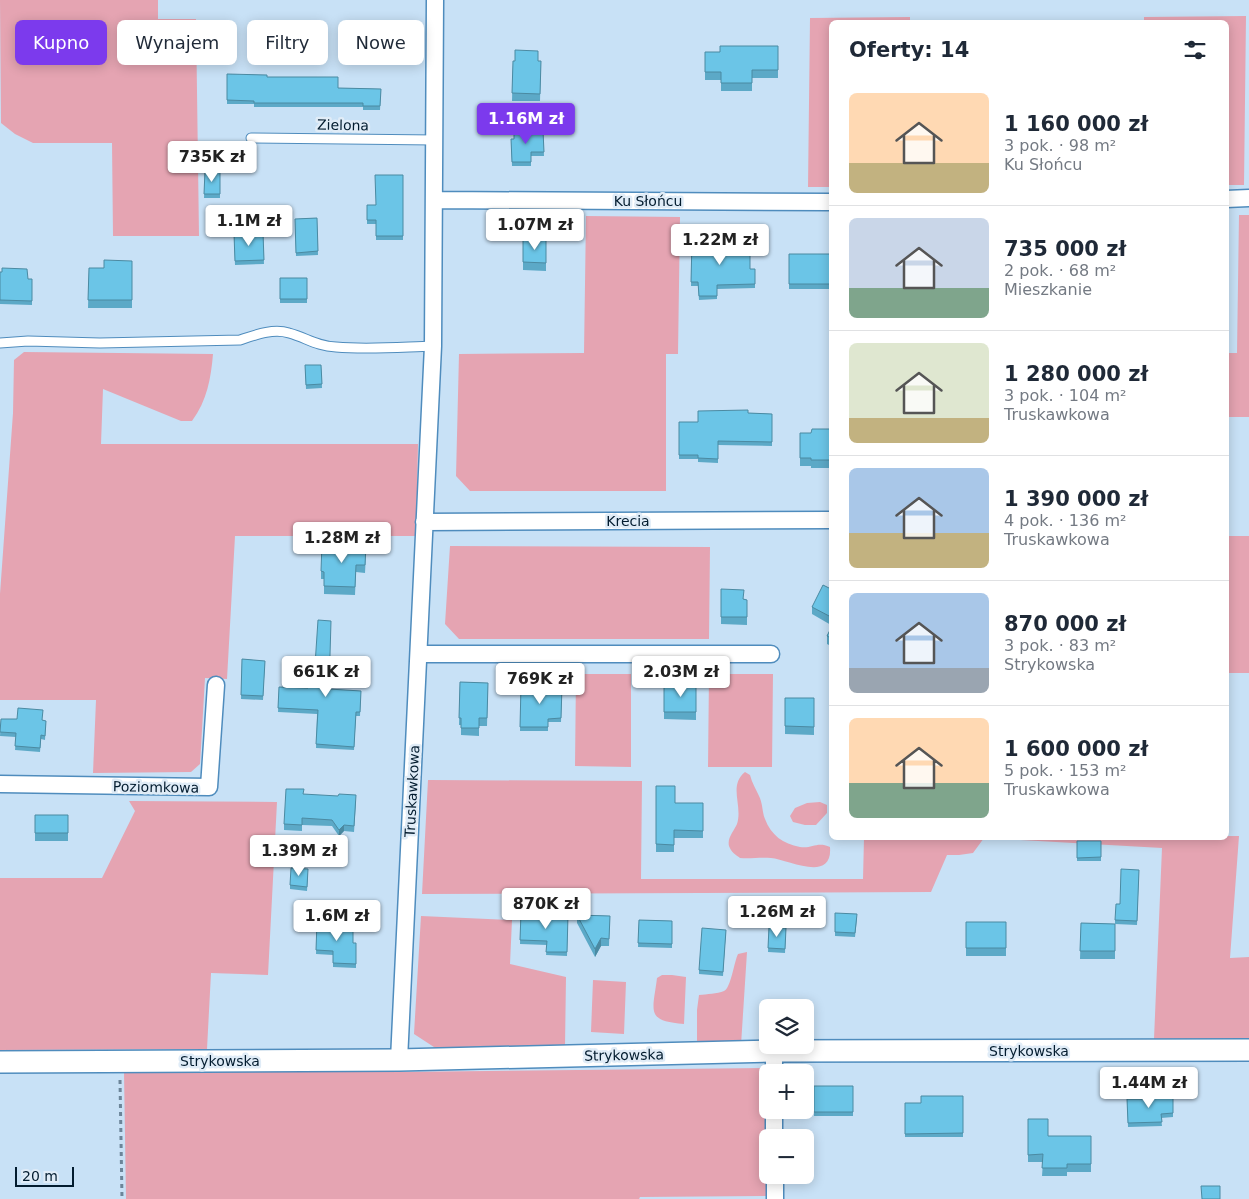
<!DOCTYPE html>
<html lang="pl">
<meta charset="utf-8">
<style>
:root{--surface:#fff;--page:#f6f6f7;--text:#1f2937;--muted:#747a83;--line:#e0e1e3;--accent:#7c3aed}
body{margin:0;font-family:"DejaVu Sans",sans-serif;background:var(--page);color:var(--text);height:100vh;display:flex;flex-direction:column;font-size:19px;white-space:nowrap}
*{box-sizing:border-box;margin:0}
p{font-size:16px;color:var(--muted)}
.icon{flex:none;width:28px;height:28px;fill:none;stroke:currentColor;stroke-width:2;stroke-linecap:round;stroke-linejoin:round}
.map{position:relative;flex:1;overflow:hidden}
.details{position:absolute;left:829px;top:20px;width:400px;height:820px;display:flex;flex-direction:column;background:var(--surface);border-radius:8px;box-shadow:0 2px 12px #0003}
.details>*{flex:none}
.guide{position:absolute;left:15px;top:20px;width:475px;height:45px;display:flex;gap:10px}
.controls{position:absolute;left:759px;top:999px;display:grid;gap:10px}
.controls a{display:grid;place-items:center;width:55px;height:55px;border-radius:8px;background:var(--surface);box-shadow:0 2px 12px #0003;font-size:25px}
.scale{position:absolute;left:15px;bottom:12px;width:59px;box-sizing:border-box;padding-left:5px;border:2px solid #031c2f;border-top:0;font-size:14px;line-height:18px;white-space:nowrap;color:#031c2f;-webkit-text-stroke:4px #e0ecf7;paint-order:stroke}
.price{position:absolute;translate:-50% -42px;padding:0 11px;border-radius:5px;background:#fff;color:#222;font-size:16px;line-height:32px;filter:drop-shadow(0 1px 2px #0008)}
.price::after{content:'';position:absolute;left:50%;top:30px;width:15px;height:11px;margin-left:-8px;background:inherit;clip-path:polygon(0 0,100% 0,50% 100%)}
.price.current{background:var(--accent);color:#fff}
ul{padding:0;list-style:none}
li{display:flex;align-items:center;gap:15px;height:125px;padding:0 20px}
li+li{border-top:1px solid var(--line)}
li span{display:grid;place-items:center;flex:none;width:140px;height:100px;border-radius:8px;color:#555}
li>.icon{margin-inline-start:auto}
span .icon{width:60px;height:60px;fill:#fffc;stroke-width:1}
li b{font-size:21px}
h2{display:flex;justify-content:space-between;align-items:center;height:60px;padding:0 20px;font-size:21px}
.tag{padding:0 18px;border-radius:8px;background:var(--surface);box-shadow:0 2px 12px #0003;font-size:18px;line-height:45px}
.tag.current{background:var(--accent);color:#fff}
.map>svg:first-child{display:block}
.green{fill:#e5a4b2}
.lines{fill:none;stroke-linecap:round;stroke-linejoin:round}
.service-casing{stroke:#4f8cbd;stroke-width:11}
.minor-casing{stroke:#4f8cbd;stroke-width:19}
.tertiary-casing{stroke:#4f8cbd;stroke-width:24}
.path{stroke:#6c8599;stroke-width:3;stroke-dasharray:4 4;stroke-linecap:butt}
.service{stroke:#fff;stroke-width:9}
.minor{stroke:#fff;stroke-width:16}
.tertiary{stroke:#fff;stroke-width:21}
.wall{fill:#5ca9c7}
.shaded-wall{fill:#4b8aa2}
.building{fill:#6bc5e7;stroke:#4b8aa2}
.labels{text-anchor:middle;dominant-baseline:central;stroke-width:5;stroke-linejoin:round;paint-order:stroke}
.street-label{font-size:14px;fill:#031c2f;stroke:#e0ecf7}
</style>
<div class="map">
<svg width="1249" height="1199" viewBox="0 0 1249 1199">
<rect width="100%" height="100%" fill="#c8e1f6"/>
<path class="green" d="M0,0H158V19H196L199,236H113L112,143H33L15,134L1,123Z
M1246,16L1244,185H1226V22H1144V17Z
M910,17V22H831V187H808L810,18Z
M1239,215H1249V417H1226V353H1237Z
M586,216L680,217L678,354H666V491H470L456,476L459,354L584,353Z
M24,352L213,354C211,378 207,401 192,421H181L103,389L101,444H418L416,536H235L227,679L205,678L200,764L191,772L93,773L96,700H0V594L13,413L14,360Z
M1226,536H1249V673H1226Z
M450,546L710,547L709,639H459L445,624Z
M576,674H631V767L575,766Z
M709,674H773L772,767H708Z
M745,772L750,775C752,783 756,789 759,796C763,804 762,812 765,819C771,835 783,844 800,847C812,849 817,841 830,847C833,884 787,859 771,858C760,857 750,859 740,858C736,855 731,852 729,846C727,838 734,831 737,824C743,805 728,786 745,772Z
M428,780L642,781L641,879H863L864,838L1239,836L1230,958L1249,957V1039H1154L1162,848L984,838L973,853L959,855H947L931,892L422,894Z
M129,801L277,802L268,975L211,973L207,1049L0,1050V878H102L135,811Z
M820,802L827,805V813L816,825H805L793,822L790,816L795,808L807,803Z
M421,916L512,920L510,964L566,977L565,1047L437,1049L414,1034Z
M747,952L741,1045L697,1046V1010L699,995C707,994 717,994 724,991C731,988 734,962 738,954Z
M662,975H672L686,977L684,1024C645,1021 653,1011 657,978Z
M593,980L626,982L624,1034L591,1032Z
M767,1068L768,1196L640,1197L639,1199H126L124,1072H399Z"/>
<g class="lines">
<g class="service-casing">
<path id="service" d="M251,138L435,140
M0,343L28,341L100,343L240,340C255,335 273,328 289,333C307,338 316,346 336,347C368,350 401,347 433,346"/>
</g>
<g class="minor-casing">
<path id="minor" d="M1226,199L1249,198
M435,200L831,202
M424,522L831,520
M419,654H771
M0,784L209,787L216,685
M774,1051V1072
M399,1060L433,346L435,0
M774,1110V1138
M775,1175V1199"/>
</g>
<g class="tertiary-casing">
<path id="tertiary" d="M0,1062L399,1060L774,1051L1249,1050"/>
</g>
<path class="path" d="M120,1080L122,1199"/>
<use href="#service" class="service"/>
<use href="#minor" class="minor"/>
<use href="#tertiary" class="tertiary"/>
</g>
<path class="wall" d="M778,46V78H752V91H721V80H705V52H720Z
M513,61H541L540,101H512Z
M227,74L267,77L338,88L381,89L380,110H363V107H254V104H227Z
M543,131L544,156H531V166H512L511,139H514Z
M205,171L220,172V198H204Z
M403,175V240H376V224H367V205H376Z
M317,218L318,255L296,256L295,219Z
M263,233L264,264L235,265L234,234Z
M546,239V271L523,270V262Z
M692,241L728,249L750,269H755V288L717,289V299L699,300L698,286H691Z
M831,243V304H830V289H789V254H830Z
M132,261V308H88L89,268H104Z
M0,272L28,279H32V305L0,304Z
M280,278H307V303H280Z
M305,365H321L322,388L306,389Z
M748,413L772,414V446L718,445V463L698,462V459H679V422H698Z
M831,429V468H811V466H800V433H811Z
M366,553L365,573L356,572L355,595L324,594V579H321V571Z
M721,589L744,599L747,600V625L721,624Z
M831,589V625L812,614V607Z
M831,628V646L827,644V636Z
M242,659L265,661L263,700L241,699Z
M314,680L329,689L361,691L360,716H356L354,750L316,748L317,714L278,712L279,687L308,688Z
M696,681V720L664,719V686H679Z
M460,682L488,683L487,726H479V736L461,735V725H459Z
M521,686H562L561,722H548V731H520Z
M785,698H814V735L785,734Z
M1,719L46,721L45,740L41,739L40,752L15,750L16,737L0,736Z
M656,786L675,803H703V838H674V852H656Z
M303,794L356,801L354,832L344,831L339,836L332,826L302,825V831L284,830V824Z
M35,815H68V841H35Z
M1077,841H1101V861H1077Z
M1139,870L1137,925L1115,924V959H1080L1081,923L1115,924V920Z
M308,873L307,891L290,889V885Z
M521,913L568,915L567,956L546,955L547,945L520,944Z
M835,913L857,918L855,937L835,936Z
M577,915L610,916L609,946H601L595,957L577,923Z
M639,920L672,921V948L638,947Z
M317,922L353,943H356V968L333,967V955L316,954Z
M966,922H1006V956H966Z
M769,927L786,928L785,953L768,952Z
M726,930L723,976L699,974V970Z
M814,1086H853V1116H814Z
M1173,1095V1117L1161,1118L1162,1126L1128,1127L1127,1099H1148Z
M963,1096V1137H905V1103H921Z
M1028,1119L1048,1136H1091V1172H1067V1176H1042L1043,1162H1028Z"/>
<path class="shaded-wall" d="M344,825V831L339,836V830Z
M601,938V946L595,957V949Z"/>
<path class="building" d="M720,46H778V70H752V83H721V72H705V52H720Z
M515,50L538,51V61H541L540,94L512,93L513,61H515Z
M227,74L267,75V77H338V88L381,89L380,106H363V103H254V101L227,100Z
M543,131L544,152H531V162H512L511,139H514V132Z
M205,171L220,172V194H204Z
M375,175H403V236H376V220H367V205H376Z
M317,218L318,251L296,253L295,219Z
M263,233L264,260L235,261L234,234Z
M523,239H546V263L523,262Z
M692,241H728V249H750V269H755V284L717,285V296H699L698,282H691Z
M830,243H831V298H830V284H789V254H830Z
M104,260L132,261V300H88L89,268H104Z
M2,268L27,269L28,279H32V301L0,300V272H2Z
M280,278H307V299H280Z
M305,365H321L322,384L306,385Z
M748,410V413L772,414V442L718,441V459L698,458V455H679V422H698V411Z
M812,429H831V460H811V458H800V433H811Z
M322,543L366,545L365,565H356L355,587L324,586V572L321,571Z
M823,585L831,589V617L812,607Z
M721,589L744,590L743,599L747,600V617H721Z
M318,620L331,621L329,689L361,691L360,712H356L354,747L316,744L318,710L278,708L279,687L308,688V680H314Z
M831,628V638L827,636Z
M242,659L265,661L263,696L241,695Z
M679,681H696V712H664V686H679Z
M460,682L488,683L487,718H479V728H461V718H459Z
M521,686H562L561,718L548,719V727H520Z
M785,698H814V727L785,726Z
M18,708L43,710L42,720L46,721L45,736L41,735L40,748L15,746L16,733L0,732L1,719H17Z
M656,786H675V803H703V831L674,830V845L656,844Z
M286,789H304L303,794L338,796L339,794L356,795L354,826L344,825L339,830L332,820L302,818V825L284,824Z
M35,815H68V833H35Z
M1077,841H1101V857L1077,858Z
M291,868L308,869L307,887L290,885Z
M1121,869L1139,870L1137,921L1115,920L1116,904H1120Z
M521,913L568,915L567,952H546L547,941L520,940Z
M835,913L857,914L855,933L835,932Z
M577,915L610,916L609,939L601,938L595,949Z
M639,920L672,921V944L638,943Z
M317,922L353,924V943H356V964L333,963V951L316,950Z
M966,922H1006V948H966Z
M1081,923L1115,924V951H1080Z
M769,927L786,928L785,949L768,948Z
M702,928L726,930L723,972L699,970Z
M814,1086H853V1112H814Z
M1148,1095H1173V1113L1161,1114L1162,1122L1128,1123L1127,1099H1148Z
M921,1096H963V1133L905,1134V1103H921Z
M1028,1119H1048V1136H1091V1164H1067V1168H1042L1043,1154L1028,1155Z
M1201,1186H1220V1199H1202Z"/>
<g class="labels">
<g class="street-label">
<text transform="translate(343 125) rotate(1)">Zielona</text>
<text x="648" y="201">Ku Słońcu</text>
<text x="628" y="521">Krecia</text>
<text transform="translate(156 787) rotate(1)">Poziomkowa</text>
<text transform="translate(412 791) rotate(-87)">Truskawkowa</text>
<text x="1029" y="1051">Strykowska</text>
<text transform="translate(624 1055) rotate(-1)">Strykowska</text>
<text x="220" y="1061">Strykowska</text>
</g>
</g>
</svg>
<div class="controls">
<a><svg class="icon" aria-label="layers" viewBox="0 0 24 24"><path d="M12 4l9 5-9 5-9-5zM3 14l9 5 9-5"/></svg></a>
<a>+</a>
<a>−</a>
</div>
<div class="scale">20 m</div>
<b class="price current" style="left:526px;top:145px">1.16M zł</b>
<b class="price" style="left:212px;top:183px">735K zł</b>
<b class="price" style="left:249px;top:247px">1.1M zł</b>
<b class="price" style="left:535px;top:251px">1.07M zł</b>
<b class="price" style="left:720px;top:266px">1.22M zł</b>
<b class="price" style="left:342px;top:564px">1.28M zł</b>
<b class="price" style="left:326px;top:698px">661K zł</b>
<b class="price" style="left:681px;top:698px">2.03M zł</b>
<b class="price" style="left:540px;top:705px">769K zł</b>
<b class="price" style="left:299px;top:877px">1.39M zł</b>
<b class="price" style="left:546px;top:930px">870K zł</b>
<b class="price" style="left:777px;top:938px">1.26M zł</b>
<b class="price" style="left:337px;top:942px">1.6M zł</b>
<b class="price" style="left:1149px;top:1109px">1.44M zł</b>
<div class="guide">
<a class="tag current">Kupno</a>
<a class="tag">Wynajem</a>
<a class="tag">Filtry</a>
<a class="tag">Nowe</a>
</div>
<section class="details">
<h2>Oferty: 14<svg class="icon" aria-label="filters" viewBox="0 0 24 24"><path d="M4 7h16M4 17h16"/><circle cx="9" cy="7" r="2"/><circle cx="15" cy="17" r="2"/></svg></h2>
<ul>
<li><span style="background:linear-gradient(#ffd9b3 70%,#c2b280 0)"><svg class="icon" aria-label="home" viewBox="0 0 24 24"><path d="M3 11l9-7 9 7M6 9v11h12V9"/></svg></span><div><b>1 160 000 zł</b><p>3 pok. · 98 m²</p><p>Ku Słońcu</p></div></li>
<li><span style="background:linear-gradient(#c9d6e8 70%,#7fa58c 0)"><svg class="icon" aria-label="home" viewBox="0 0 24 24"><path d="M3 11l9-7 9 7M6 9v11h12V9"/></svg></span><div><b>735 000 zł</b><p>2 pok. · 68 m²</p><p>Mieszkanie</p></div></li>
<li><span style="background:linear-gradient(#dfe7d0 75%,#c2b280 0)"><svg class="icon" aria-label="home" viewBox="0 0 24 24"><path d="M3 11l9-7 9 7M6 9v11h12V9"/></svg></span><div><b>1 280 000 zł</b><p>3 pok. · 104 m²</p><p>Truskawkowa</p></div></li>
<li><span style="background:linear-gradient(#a9c7e8 65%,#c2b280 0)"><svg class="icon" aria-label="home" viewBox="0 0 24 24"><path d="M3 11l9-7 9 7M6 9v11h12V9"/></svg></span><div><b>1 390 000 zł</b><p>4 pok. · 136 m²</p><p>Truskawkowa</p></div></li>
<li><span style="background:linear-gradient(#a9c7e8 75%,#9aa5b1 0)"><svg class="icon" aria-label="home" viewBox="0 0 24 24"><path d="M3 11l9-7 9 7M6 9v11h12V9"/></svg></span><div><b>870 000 zł</b><p>3 pok. · 83 m²</p><p>Strykowska</p></div></li>
<li><span style="background:linear-gradient(#ffd9b3 65%,#7fa58c 0)"><svg class="icon" aria-label="home" viewBox="0 0 24 24"><path d="M3 11l9-7 9 7M6 9v11h12V9"/></svg></span><div><b>1 600 000 zł</b><p>5 pok. · 153 m²</p><p>Truskawkowa</p></div></li>
</ul>
</section>
</div>
